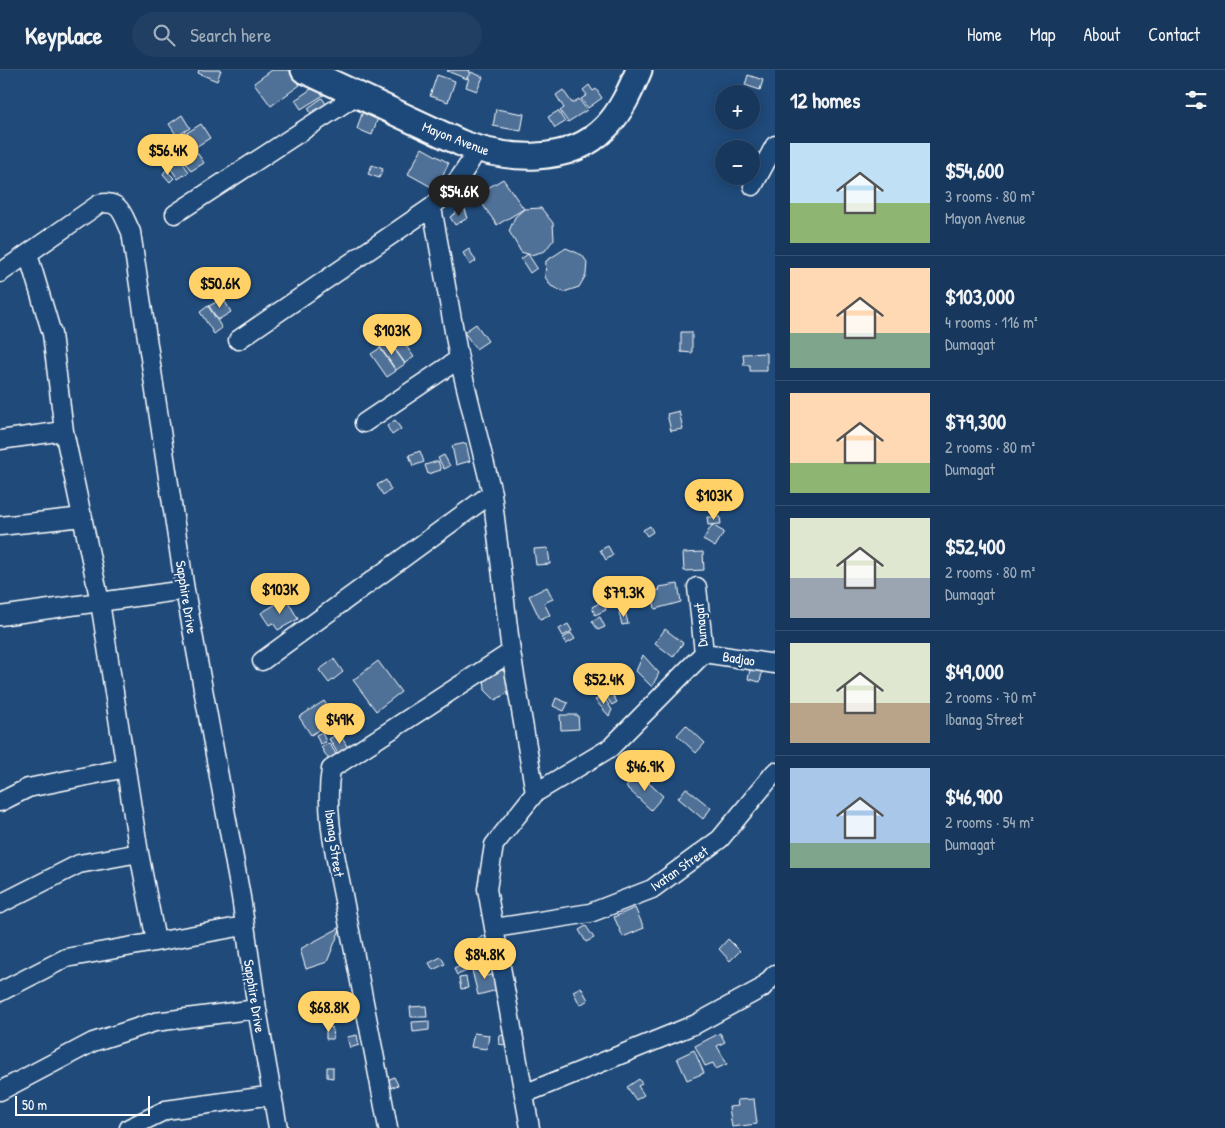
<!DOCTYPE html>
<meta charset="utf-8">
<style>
:root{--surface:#17385c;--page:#203f62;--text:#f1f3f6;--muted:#9eacbb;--line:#365272;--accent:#ffd166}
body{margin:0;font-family:"Patrick Hand",sans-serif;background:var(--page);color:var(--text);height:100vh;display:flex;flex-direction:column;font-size:19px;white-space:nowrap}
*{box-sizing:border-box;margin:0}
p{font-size:16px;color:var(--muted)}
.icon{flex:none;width:28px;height:28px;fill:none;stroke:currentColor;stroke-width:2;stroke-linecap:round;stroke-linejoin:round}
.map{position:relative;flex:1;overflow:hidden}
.side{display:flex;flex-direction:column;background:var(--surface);width:450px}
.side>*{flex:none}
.buttons{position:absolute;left:715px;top:15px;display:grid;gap:10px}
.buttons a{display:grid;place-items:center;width:45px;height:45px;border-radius:50%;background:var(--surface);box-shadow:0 2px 12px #0003,0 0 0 1px var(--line);font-size:25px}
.scale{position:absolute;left:15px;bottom:12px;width:135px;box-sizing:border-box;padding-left:5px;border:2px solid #fff;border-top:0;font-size:14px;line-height:18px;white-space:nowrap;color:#fff;-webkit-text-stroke:4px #1f4a7a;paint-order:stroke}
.price{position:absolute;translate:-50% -42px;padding:0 11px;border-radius:18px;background:var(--accent);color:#111;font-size:16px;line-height:32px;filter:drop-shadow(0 1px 2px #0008)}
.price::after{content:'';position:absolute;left:50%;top:30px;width:15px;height:11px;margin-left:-8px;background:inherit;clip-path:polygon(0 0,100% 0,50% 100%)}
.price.active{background:#222;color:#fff}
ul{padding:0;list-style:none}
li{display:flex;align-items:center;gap:15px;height:125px;padding:0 15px}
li+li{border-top:1px solid var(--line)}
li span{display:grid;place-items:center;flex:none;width:140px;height:100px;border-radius:0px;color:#555}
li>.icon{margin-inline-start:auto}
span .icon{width:60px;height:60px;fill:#fffc;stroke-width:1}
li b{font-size:21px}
h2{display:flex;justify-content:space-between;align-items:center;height:60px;padding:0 15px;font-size:21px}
header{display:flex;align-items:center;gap:30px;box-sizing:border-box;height:70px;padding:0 25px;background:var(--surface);border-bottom:1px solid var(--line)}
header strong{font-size:24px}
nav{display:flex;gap:28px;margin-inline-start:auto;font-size:18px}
.search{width:350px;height:45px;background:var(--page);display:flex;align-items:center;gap:12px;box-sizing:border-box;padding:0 18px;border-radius:28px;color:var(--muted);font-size:19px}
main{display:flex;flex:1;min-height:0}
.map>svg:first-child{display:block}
.building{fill:#507197;stroke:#fff}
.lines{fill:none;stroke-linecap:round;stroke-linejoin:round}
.minor-casing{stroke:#fff;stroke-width:21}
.secondary-casing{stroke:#fff;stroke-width:29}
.minor{stroke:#1f4a7a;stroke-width:18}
.secondary{stroke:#1f4a7a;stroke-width:25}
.labels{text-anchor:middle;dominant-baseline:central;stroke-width:4;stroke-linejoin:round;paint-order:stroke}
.street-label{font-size:14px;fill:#fff;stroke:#1f4a7a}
</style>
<header>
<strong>Keyplace</strong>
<div class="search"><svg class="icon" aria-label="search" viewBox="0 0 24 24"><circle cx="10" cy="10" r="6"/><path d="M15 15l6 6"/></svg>Search here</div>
<nav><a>Home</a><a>Map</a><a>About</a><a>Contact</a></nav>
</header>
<main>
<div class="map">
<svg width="775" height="1058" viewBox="0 0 775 1058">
<rect width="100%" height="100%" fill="#1f4a7a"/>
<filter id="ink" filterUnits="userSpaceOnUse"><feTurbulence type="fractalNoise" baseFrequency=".02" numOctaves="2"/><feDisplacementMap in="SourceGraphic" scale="10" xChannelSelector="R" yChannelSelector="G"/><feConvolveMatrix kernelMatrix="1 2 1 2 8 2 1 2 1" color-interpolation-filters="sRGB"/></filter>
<g filter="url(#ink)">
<path class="building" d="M199,0H221L217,11L198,3Z
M272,0H289L300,15L271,36L254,13Z
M448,0H470L467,9L447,1Z
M471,2L483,7L477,21L466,17Z
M437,5L455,11L448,32L430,26Z
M748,5L763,10L760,20L745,15Z
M320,13L327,23L301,39L295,30Z
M589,15L593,21L596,19L602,28L588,38L581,29L587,25L583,20Z
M563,20L572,33L579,29L587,40L568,52L560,41L564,38L556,25Z
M322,28L327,35L312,45L308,38Z
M364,37L380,42L372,65L357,59Z
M496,39L524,44L521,61L493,56Z
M558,41L565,52L555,58L548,47Z
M182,45L190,58L177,66L169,54Z
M201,54L210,68L194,78L185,64Z
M184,67L192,79L187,82L179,70Z
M422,78L449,93L435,119L408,104Z
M196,81L204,93L191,101L183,89Z
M180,89L189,102L178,109L169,96Z
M372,95L383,99L379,108L368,104Z
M166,100L174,108L170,112L163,104Z
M503,109L524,139L497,155L476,125Z
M464,137L468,148L455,155L450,147Z
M541,138L553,153L554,169L545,181L531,185L521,182L509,161L515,147L524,139Z
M566,178L582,185L587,192L586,205L579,217L564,222L551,216L545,207L546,191Z
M469,179L476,191L470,195L463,183Z
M528,184L537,198L530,203L521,189Z
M223,228L231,242L218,250L209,236Z
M208,236L222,258L214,264L200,242Z
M476,254L488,271L476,279L464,262Z
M681,262H692V283L681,282Z
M398,265L414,287L405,293L389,271Z
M389,271L405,294L396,300L380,277Z
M380,278L396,301L387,307L371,284Z
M767,283V301H750V295H744L743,284Z
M679,341L683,359L671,361L667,344Z
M395,350L401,359L392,365L387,356Z
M466,373L470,391L456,395L452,376Z
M420,381L424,392L413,396L409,385Z
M444,385L450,396L444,399L438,388Z
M438,391L441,400L428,404L425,395Z
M386,410L391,420L383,425L377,415Z
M692,411L702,413L699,425L689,423Z
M739,420L740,430L715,432L714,422Z
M707,447H720L721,454L708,455Z
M712,455L724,462L715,477L703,470Z
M650,456L653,462L647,466L643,460Z
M608,476L613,485L606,490L600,480Z
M548,478L550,494L536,495L534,479Z
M703,482L704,500L684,501L683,483Z
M678,514L681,532L655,539L652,521L660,520L659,517Z
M547,517L553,529L544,533L550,545L540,549L529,526Z
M286,528L298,549L278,560L273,553L269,555L261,543Z
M603,531L606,540L595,545L592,537Z
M625,540L628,554L622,555L619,542Z
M600,547L605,557L598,560L592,551Z
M568,554L572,561L563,566L559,559Z
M665,559L683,573L673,587L655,573Z
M571,563L575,569L566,574L563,568Z
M643,585L659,603L652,617L636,601Z
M334,589L343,602L329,613L319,600Z
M378,591L401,622L376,641L353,610Z
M751,595L763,598L760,612L748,609Z
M503,600L515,619L495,630L485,620L484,603Z
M608,617L617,632L612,635L602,621Z
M603,626L612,640L609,646L595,630Z
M556,628L568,633L564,641L553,636Z
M324,631L336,649L311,665L299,647Z
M560,645H578L579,659L561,660Z
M686,655L705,673L696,683L677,665Z
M322,662L326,672L320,674L316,665Z
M339,663L350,681L340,687L329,669Z
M329,673L338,687L330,692L321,677Z
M639,704L663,726L651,740L626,717Z
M686,718L711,738L703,749L678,728Z
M635,838L644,858L623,867L614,847Z
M586,856L594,868L586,872L579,860Z
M341,857L327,892L306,899L300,879Z
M484,865L488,870L482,875L478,869Z
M728,869L740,881L730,891L719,879Z
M441,887L445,894L433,900L429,893Z
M483,893L486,906L495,904L505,918L478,925L471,896Z
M464,894L467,901L457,905L454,899Z
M466,907L468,918L461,919L459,908Z
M581,917L588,930L580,935L573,921Z
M426,936L427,947H411L410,937Z
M429,951V960L413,962L412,952Z
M326,957H332L333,969H326Z
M474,963L489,965L487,979L471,977Z
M720,963L725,972L717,976L727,994L716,999L713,993L705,996L695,976Z
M357,965L359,975L350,978L347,967Z
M500,965L511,967L510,976L499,974Z
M694,980L704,1003L687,1010L677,988Z
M327,997H333V1008L327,1007Z
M394,1007L398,1015L390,1018L386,1011Z
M639,1009L642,1014L638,1016L644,1025L636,1030L627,1017Z
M754,1029L757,1054L732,1057L729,1037L738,1036L737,1030Z"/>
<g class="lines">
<g class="minor-casing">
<path id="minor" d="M753,116L775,75
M432,137L459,289L492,423L511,582L535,723
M175,144L357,25
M28,184L52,264L64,361L100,532L139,783L156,871
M0,203L99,134C121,129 123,146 131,162L185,520L241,827L257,939L278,1058
M238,270L432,137C453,117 464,105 477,79
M364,353L459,289
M0,370L64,361
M0,456L83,447
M0,546L185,520
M704,583L775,594
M262,591L492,423
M0,732L28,718L126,698
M0,834L79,794L139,783
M495,858L590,843L652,819L720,769L775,702
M0,922L66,888L244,856
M0,1021L93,972L155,952L257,939
M524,1024L696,954L762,918L775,904
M129,1058L166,1040L273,1025
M388,1058C375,987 361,916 347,846C339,800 323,746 331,699L511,582
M530,1058L487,819L494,775L535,723L610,678L704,583L697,517"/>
</g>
<g class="secondary-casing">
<path id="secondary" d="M304,0L461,73C506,90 569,96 606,57C621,42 631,19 639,0"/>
</g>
<use href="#minor" class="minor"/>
<use href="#secondary" class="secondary"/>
</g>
</g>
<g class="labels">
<g class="street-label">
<text transform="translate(456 68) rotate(21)">Mayon Avenue</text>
<text transform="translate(187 527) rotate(81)">Sapphire Drive</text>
<text transform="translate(700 555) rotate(-95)">Dumagat</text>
<text transform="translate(739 588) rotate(9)">Badjao</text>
<text transform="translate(335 773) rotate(82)">Ibanag Street</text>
<text transform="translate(679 798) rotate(-35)">Ivatan Street</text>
<text transform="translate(255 926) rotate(81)">Sapphire Drive</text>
</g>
</g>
</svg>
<div class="buttons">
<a>+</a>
<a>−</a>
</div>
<div class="scale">50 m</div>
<b class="price" style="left:168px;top:106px">$56.4K</b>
<b class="price active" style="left:459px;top:147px">$54.6K</b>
<b class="price" style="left:220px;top:239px">$50.6K</b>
<b class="price" style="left:392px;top:286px">$103K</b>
<b class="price" style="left:714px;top:451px">$103K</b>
<b class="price" style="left:280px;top:545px">$103K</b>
<b class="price" style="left:624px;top:548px">$79.3K</b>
<b class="price" style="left:604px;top:635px">$52.4K</b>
<b class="price" style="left:340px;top:675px">$49K</b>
<b class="price" style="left:645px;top:722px">$46.9K</b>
<b class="price" style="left:485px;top:910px">$84.8K</b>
<b class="price" style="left:329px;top:963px">$68.8K</b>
</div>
<section class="side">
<h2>12 homes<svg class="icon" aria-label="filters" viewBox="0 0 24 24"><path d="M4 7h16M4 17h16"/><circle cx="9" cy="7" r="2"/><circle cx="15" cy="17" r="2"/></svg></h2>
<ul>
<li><span style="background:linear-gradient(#bfe0f5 60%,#8fb573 0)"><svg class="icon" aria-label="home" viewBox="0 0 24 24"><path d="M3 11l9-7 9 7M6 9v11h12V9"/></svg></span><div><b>$54,600</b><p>3 rooms · 80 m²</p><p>Mayon Avenue</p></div></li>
<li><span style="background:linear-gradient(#ffd9b3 65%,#7fa58c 0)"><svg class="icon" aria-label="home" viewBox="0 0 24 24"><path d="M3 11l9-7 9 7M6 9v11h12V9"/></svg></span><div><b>$103,000</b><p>4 rooms · 116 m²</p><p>Dumagat</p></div></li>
<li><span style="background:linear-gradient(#ffd9b3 70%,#8fb573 0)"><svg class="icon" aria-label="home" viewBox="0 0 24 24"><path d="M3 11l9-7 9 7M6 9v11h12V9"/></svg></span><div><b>$79,300</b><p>2 rooms · 80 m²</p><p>Dumagat</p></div></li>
<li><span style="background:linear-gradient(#dfe7d0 60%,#9aa5b1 0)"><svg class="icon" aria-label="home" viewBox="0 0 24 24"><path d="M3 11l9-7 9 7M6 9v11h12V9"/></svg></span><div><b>$52,400</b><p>2 rooms · 80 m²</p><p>Dumagat</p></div></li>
<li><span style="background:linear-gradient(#dfe7d0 60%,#b9a48a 0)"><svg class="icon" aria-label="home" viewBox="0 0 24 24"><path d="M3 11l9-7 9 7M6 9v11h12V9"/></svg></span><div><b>$49,000</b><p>2 rooms · 70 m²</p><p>Ibanag Street</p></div></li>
<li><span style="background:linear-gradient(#a9c7e8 75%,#7fa58c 0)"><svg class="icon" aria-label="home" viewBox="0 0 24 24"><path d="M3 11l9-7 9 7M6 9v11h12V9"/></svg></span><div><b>$46,900</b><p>2 rooms · 54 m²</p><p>Dumagat</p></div></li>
</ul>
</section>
</main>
